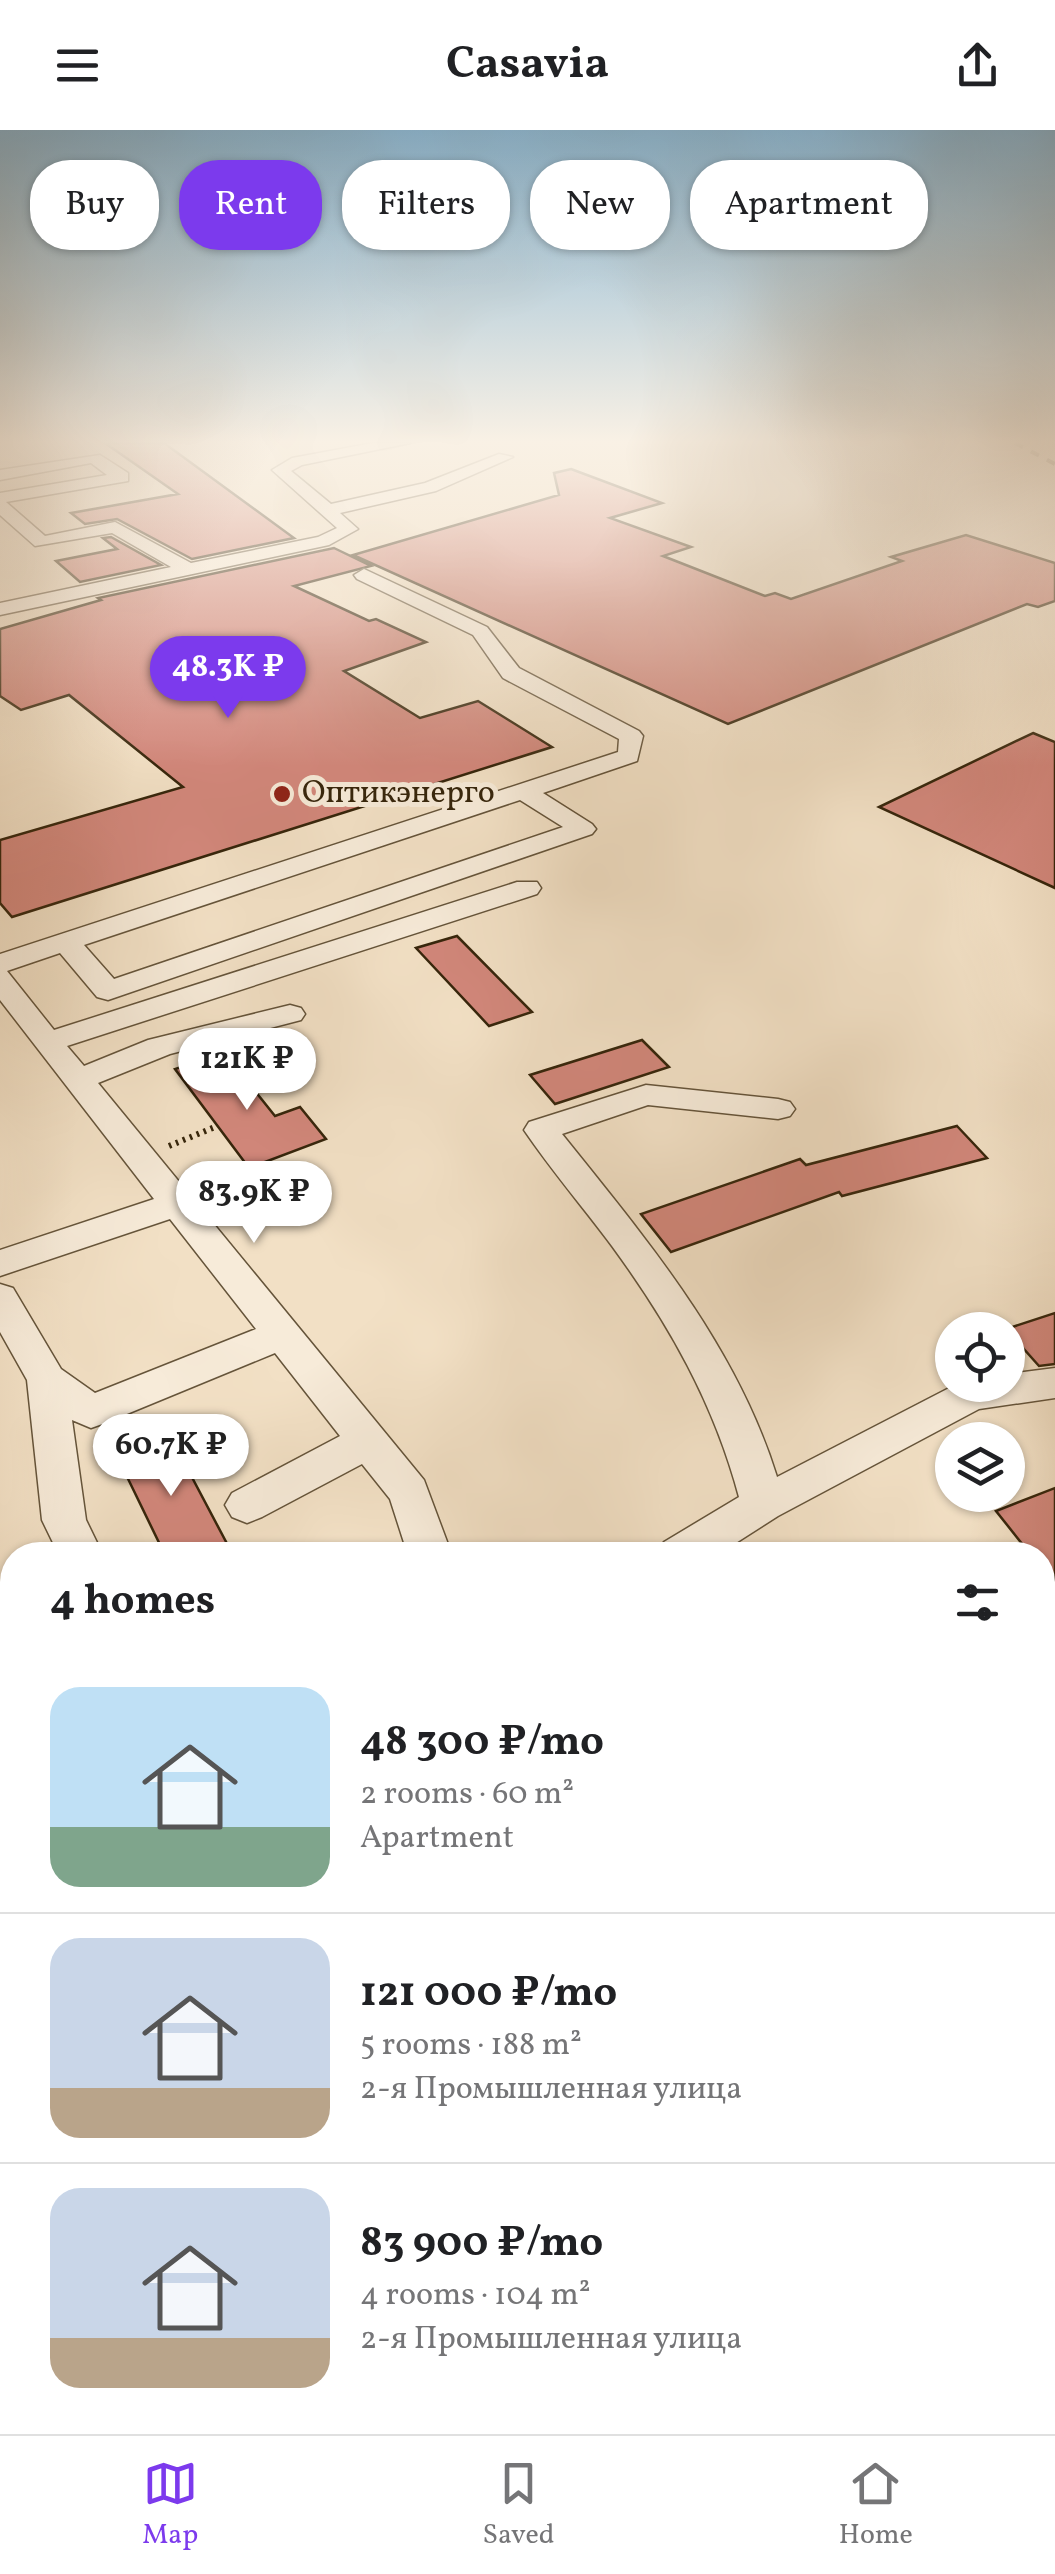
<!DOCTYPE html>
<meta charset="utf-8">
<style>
:root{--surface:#fff;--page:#f2f2f2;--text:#202124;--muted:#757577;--line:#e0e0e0;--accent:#7c3aed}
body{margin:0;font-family:Vollkorn,serif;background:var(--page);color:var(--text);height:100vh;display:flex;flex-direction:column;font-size:38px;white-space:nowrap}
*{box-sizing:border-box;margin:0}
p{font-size:32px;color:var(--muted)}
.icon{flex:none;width:55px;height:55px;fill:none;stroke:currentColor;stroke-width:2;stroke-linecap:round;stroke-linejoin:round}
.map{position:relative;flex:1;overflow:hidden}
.details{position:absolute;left:0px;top:1412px;width:1055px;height:892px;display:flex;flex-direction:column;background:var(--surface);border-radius:40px 40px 0 0;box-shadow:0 2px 8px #0004}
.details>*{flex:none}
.hud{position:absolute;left:30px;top:30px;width:995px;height:90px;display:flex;gap:20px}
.controls{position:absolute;left:935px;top:1182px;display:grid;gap:20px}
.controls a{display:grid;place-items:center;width:90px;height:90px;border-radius:50%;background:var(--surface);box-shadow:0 2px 8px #0004;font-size:50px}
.price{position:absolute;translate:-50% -85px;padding:0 22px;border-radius:35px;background:#fff;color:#222;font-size:32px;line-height:65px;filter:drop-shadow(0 2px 5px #0008)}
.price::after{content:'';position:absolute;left:50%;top:60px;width:30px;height:22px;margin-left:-15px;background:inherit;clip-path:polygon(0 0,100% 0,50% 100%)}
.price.selected{background:var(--accent);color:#fff}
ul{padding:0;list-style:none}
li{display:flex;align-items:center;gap:30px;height:250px;padding:0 50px}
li+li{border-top:2px solid var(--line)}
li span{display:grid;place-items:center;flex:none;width:280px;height:200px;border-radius:30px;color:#555}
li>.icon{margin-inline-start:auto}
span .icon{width:120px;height:120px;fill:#fffc;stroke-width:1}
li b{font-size:42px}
h2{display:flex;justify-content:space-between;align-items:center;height:120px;padding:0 50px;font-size:42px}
.tag{padding:0 35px;border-radius:40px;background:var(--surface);box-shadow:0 2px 8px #0004;font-size:35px;line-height:90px}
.tag.selected{background:var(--accent);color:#fff}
header{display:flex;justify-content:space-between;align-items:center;height:130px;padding:0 50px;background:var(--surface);font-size:45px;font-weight:700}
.dock{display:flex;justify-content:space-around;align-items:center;height:140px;border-top:2px solid var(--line);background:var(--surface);font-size:28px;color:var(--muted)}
.dock a{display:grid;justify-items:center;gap:5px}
.dock .selected{color:var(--accent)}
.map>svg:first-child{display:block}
.building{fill:#d2877b;stroke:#36250b;stroke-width:2.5}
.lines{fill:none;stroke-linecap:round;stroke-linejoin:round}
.minor-casing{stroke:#65543a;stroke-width:3}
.path{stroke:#36250b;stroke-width:6;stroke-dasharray:2.5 5;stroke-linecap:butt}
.minor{fill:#f7ebd9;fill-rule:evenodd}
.rail-far2{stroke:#36250b;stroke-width:4;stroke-dasharray:9 9;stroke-linecap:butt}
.rail-far1{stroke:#36250b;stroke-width:9;stroke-dasharray:21 21;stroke-linecap:butt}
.rail{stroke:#36250b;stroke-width:12;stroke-dasharray:28 28;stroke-linecap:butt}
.poi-dot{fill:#8f2418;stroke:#f7ebd9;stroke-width:4}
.labels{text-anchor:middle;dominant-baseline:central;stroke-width:10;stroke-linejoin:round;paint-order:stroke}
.far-poi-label{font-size:32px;fill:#36250b;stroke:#f7ebd9;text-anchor:start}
</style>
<header><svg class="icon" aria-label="menu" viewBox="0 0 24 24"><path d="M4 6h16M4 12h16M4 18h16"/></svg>Casavia<svg class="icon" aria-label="share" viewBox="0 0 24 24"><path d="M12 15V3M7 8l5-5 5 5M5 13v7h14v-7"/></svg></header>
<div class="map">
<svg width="1055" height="2304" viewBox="0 0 1055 2304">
<rect width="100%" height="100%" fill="#f2e0c5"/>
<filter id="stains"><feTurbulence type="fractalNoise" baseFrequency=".002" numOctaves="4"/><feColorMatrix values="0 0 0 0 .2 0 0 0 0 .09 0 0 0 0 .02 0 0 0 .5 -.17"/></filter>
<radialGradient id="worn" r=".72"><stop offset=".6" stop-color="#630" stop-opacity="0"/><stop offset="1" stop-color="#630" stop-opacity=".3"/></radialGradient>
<path class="building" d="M105,313H164L294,408L192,429L117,389L85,394L71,383L178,364Z
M571,339L662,373L610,388L691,417L663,426L765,466L775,463L791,469L902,431L891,427L966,405L1055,433V471L1038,477L1027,474L728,594L353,425L559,365L554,343Z
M111,407L161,435L80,452L56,431L117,419L103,408Z
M334,418L371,436L294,456L369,491L376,489L426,512L344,541L420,588L478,571L552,617L12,787L0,773V710L183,657L69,565L21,580L0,566V499L101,470L98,468Z
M1033,603L1055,612V758L879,677Z
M457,806L532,882L489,896L416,818Z
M642,910L669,937L555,974L530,945Z
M224,922L275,986L300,977L326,1009L249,1038L175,939Z
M957,996L987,1028L842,1066L839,1062L671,1122L641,1084L800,1029L806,1035Z
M1055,1183V1234L1039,1236L1006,1199Z
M167,1300L233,1425H165L115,1322Z
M1055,1358V1454L1042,1439V1425H1031L996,1381Z"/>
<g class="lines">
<g class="minor-casing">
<path id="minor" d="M373,313H410L302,335L291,341L331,374L425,353L499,324L513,327L436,361L340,383L358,399L329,415L0,485V473L171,437L112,403L35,416L0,385V363L107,345L91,333L0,350V340L100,325L128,343V351L6,372L45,406L115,392L191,433L318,407L337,398L272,340L292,328Z
M364,439L487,497L519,538L639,601L643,606L637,631L543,663L592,694L596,699L592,704L108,870L97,867L60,823L7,841L54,900L517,752H537L541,758L537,764L67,916L84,936L148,910L290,875L301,878L305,884L301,890L170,924L98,953L424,1350L452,1425H408L390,1369L362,1334L262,1387L247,1393L232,1387L225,1375L232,1363L340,1306L275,1223L105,1293L91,1298L72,1290L86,1390L103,1425H59L42,1390L27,1250L0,1202V1154L13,1158L61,1239L95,1263L256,1199L170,1089L0,1146V1120L154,1069L0,870V824L618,622L619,609L503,548L473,505L357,449L354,445ZM520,670L563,697L114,849L84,815Z
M646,955L778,969L790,972L795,979L790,986L778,989L648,975L562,1004C647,1110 736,1215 777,1347L955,1255H1008V1244L1055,1238V1268L979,1279L778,1386L717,1425H658L664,1412L739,1367C714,1273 669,1194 612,1116C583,1077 551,1040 524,1000L529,992Z
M12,1567V1614L0,1619V1572Z
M12,1726V1784L0,1789V1731Z"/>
</g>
<path class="path" d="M169,1016L215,997"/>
<use href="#minor" class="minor"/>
<path class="rail-far2" d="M1015,313L1055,334"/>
<path class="rail-far1" d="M1042,1736L1055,1734"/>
<path class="rail" d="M1042,2139L1055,2128
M35,2304L50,2292
M855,2304L868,2292"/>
</g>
<linearGradient id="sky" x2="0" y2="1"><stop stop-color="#89b7d5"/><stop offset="0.49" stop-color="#f9f1e5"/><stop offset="1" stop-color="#f9f1e5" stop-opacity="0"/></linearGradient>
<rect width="1055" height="636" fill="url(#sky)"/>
<circle class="poi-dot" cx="282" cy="664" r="10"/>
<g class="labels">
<g class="far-poi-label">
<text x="302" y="664">Оптикэнерго</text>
</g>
</g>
<rect width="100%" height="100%" filter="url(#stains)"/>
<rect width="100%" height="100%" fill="url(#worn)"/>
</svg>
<div class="controls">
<a><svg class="icon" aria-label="locate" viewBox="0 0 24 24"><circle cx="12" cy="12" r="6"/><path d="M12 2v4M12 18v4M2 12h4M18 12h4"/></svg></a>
<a><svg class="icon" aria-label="layers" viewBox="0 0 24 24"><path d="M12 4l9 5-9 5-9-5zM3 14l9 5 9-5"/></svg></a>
</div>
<b class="price selected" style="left:228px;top:591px">48.3K ₽</b>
<b class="price" style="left:247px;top:983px">121K ₽</b>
<b class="price" style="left:254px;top:1116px">83.9K ₽</b>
<b class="price" style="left:171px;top:1369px">60.7K ₽</b>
<div class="hud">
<a class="tag">Buy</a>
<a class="tag selected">Rent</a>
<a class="tag">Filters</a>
<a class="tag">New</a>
<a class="tag">Apartment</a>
</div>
<section class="details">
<h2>4 homes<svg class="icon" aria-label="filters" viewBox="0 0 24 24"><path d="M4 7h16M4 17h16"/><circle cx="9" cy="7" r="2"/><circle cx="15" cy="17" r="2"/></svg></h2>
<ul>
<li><span style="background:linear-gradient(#bfe0f5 70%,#7fa58c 0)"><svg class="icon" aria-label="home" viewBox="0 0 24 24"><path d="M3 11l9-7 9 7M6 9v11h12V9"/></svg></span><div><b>48 300 ₽/mo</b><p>2 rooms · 60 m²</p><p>Apartment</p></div></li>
<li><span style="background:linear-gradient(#c9d6e8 75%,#b9a48a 0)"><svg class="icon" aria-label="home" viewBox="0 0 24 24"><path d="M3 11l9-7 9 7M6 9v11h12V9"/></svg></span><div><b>121 000 ₽/mo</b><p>5 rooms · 188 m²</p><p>2-я Промышленная улица</p></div></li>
<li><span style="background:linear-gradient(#c9d6e8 75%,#b9a48a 0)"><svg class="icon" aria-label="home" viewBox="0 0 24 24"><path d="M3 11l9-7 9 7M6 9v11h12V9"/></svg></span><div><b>83 900 ₽/mo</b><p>4 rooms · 104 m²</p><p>2-я Промышленная улица</p></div></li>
</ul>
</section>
</div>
<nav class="dock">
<a class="selected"><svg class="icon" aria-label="map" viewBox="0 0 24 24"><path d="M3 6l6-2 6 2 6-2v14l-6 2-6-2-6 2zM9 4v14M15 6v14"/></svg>Map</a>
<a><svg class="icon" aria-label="saved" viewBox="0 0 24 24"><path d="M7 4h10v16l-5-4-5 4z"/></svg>Saved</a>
<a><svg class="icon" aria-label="home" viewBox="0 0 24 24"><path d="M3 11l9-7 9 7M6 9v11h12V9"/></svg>Home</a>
</nav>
